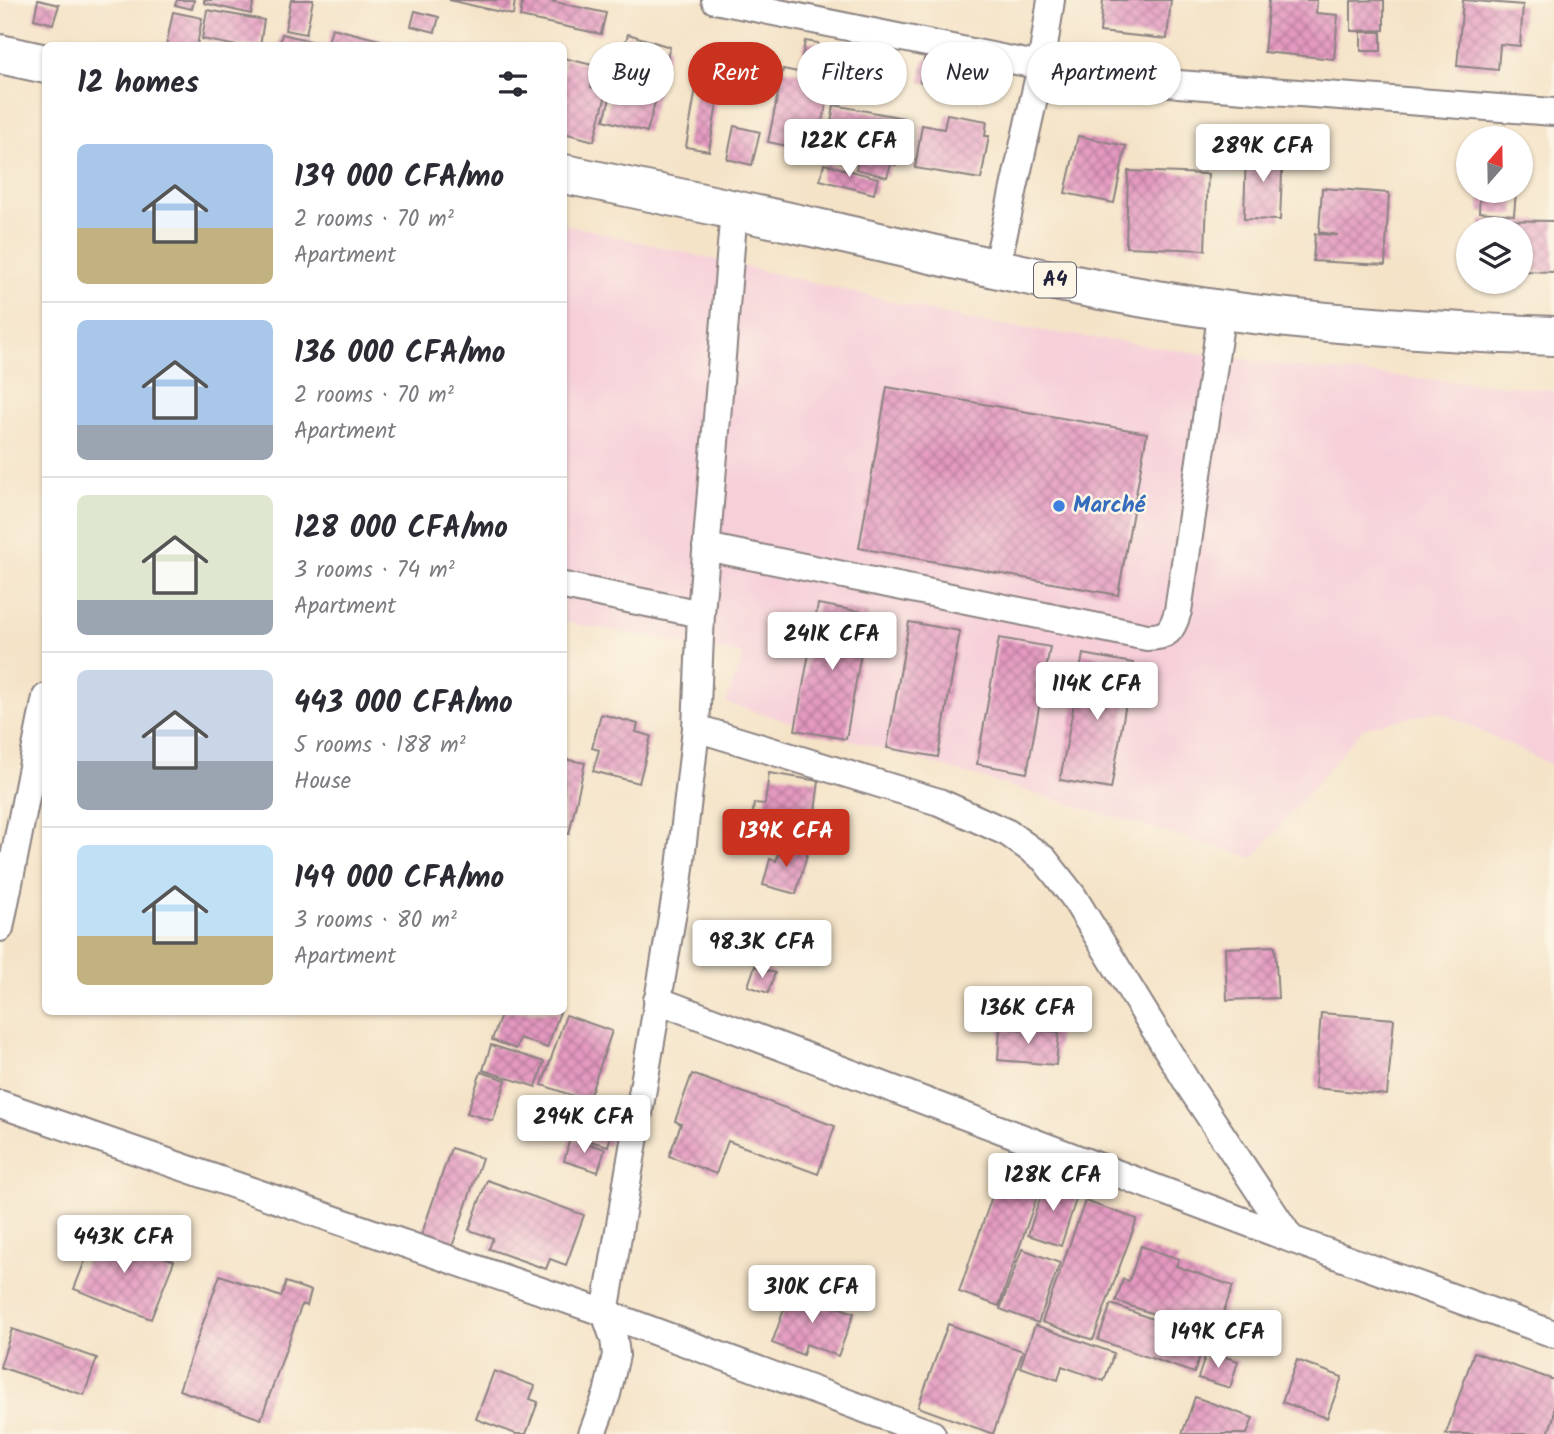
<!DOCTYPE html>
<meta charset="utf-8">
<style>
:root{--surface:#fff;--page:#f2f2f3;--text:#2b2b33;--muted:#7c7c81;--line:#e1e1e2;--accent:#c8321e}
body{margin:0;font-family:Kalam,sans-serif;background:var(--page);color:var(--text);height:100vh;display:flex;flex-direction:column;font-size:26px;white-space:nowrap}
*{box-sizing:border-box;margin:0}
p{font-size:23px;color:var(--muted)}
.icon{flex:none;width:38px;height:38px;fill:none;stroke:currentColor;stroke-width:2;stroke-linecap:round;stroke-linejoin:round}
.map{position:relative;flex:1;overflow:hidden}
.side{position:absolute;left:42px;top:42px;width:525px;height:973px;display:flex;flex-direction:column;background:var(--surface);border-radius:10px;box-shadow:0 2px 5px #0004}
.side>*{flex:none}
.banner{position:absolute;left:588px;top:42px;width:665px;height:63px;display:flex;gap:14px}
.needle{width:46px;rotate:20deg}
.buttons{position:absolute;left:1456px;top:126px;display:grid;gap:14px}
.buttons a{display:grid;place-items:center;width:77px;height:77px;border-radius:50%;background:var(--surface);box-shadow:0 2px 5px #0004;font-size:35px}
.price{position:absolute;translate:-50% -60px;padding:0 16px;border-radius:7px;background:#fff;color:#222;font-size:23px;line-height:46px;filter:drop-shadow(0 2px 4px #0008)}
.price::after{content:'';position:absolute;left:50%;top:42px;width:21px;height:16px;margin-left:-10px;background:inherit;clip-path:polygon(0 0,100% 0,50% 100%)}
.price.on{background:var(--accent);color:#fff}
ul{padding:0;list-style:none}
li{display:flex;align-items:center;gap:21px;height:175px;padding:0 35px}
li+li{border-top:2px solid var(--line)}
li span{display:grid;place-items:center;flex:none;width:196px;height:140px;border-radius:10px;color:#555}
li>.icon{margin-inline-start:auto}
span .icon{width:84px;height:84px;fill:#fffc;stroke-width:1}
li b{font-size:30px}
h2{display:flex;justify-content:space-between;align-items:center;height:84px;padding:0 35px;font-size:30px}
.pill{padding:0 24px;border-radius:32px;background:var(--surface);box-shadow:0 2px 5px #0004;font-size:24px;line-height:63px}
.pill.on{background:var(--accent);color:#fff}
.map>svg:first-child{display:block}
.built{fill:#f6cfd9}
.building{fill:url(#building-cross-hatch)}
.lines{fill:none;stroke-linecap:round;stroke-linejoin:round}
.street-casing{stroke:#8b8281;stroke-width:30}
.primary-casing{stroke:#8b8281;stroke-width:42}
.street{stroke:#fff;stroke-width:26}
.primary{stroke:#fff;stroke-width:38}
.shop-dot{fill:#3f7fe0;stroke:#fcf5e5;stroke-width:2.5}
.labels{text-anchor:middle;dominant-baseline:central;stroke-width:5;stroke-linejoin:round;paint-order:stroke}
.shield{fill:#fcf5e5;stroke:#63616e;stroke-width:2}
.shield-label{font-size:21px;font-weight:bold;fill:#22223b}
.shop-label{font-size:23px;font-weight:bold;fill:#366cbe;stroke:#fcf5e5;text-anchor:start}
</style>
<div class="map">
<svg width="1554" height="1434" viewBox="0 0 1554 1434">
<defs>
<pattern id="building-cross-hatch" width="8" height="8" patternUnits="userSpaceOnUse" patternTransform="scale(1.75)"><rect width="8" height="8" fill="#e499c0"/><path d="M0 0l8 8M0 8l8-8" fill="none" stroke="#b87c9d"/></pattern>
</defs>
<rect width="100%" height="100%" fill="#fcf5e5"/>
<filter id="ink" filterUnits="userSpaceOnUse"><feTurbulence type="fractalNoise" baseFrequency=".0143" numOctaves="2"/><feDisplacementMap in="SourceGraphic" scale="14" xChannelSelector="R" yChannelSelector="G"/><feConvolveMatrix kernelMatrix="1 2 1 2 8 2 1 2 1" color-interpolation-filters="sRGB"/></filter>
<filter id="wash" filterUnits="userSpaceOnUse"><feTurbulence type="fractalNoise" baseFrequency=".00686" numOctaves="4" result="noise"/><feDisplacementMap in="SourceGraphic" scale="28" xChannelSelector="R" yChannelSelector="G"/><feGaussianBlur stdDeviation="1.57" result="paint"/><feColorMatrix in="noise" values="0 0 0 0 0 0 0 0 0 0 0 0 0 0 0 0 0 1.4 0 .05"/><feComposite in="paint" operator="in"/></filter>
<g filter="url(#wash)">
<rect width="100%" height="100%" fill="#f4e3c7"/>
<path class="built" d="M564,224L974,321L1312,369L1554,390V766L1438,711L1363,728L1254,858L726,703L743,655L564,622Z"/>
<g id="blocks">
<path class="building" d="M38,0L59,5L53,24L34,19Z
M177,0H194L192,9L175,5Z
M204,0H254L251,14L204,3Z
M291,0H313L306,34L285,30Z
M449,0H515L513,15Z
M523,0H546L606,13L601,34L520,17Z
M1103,0H1171L1167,39L1100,32Z
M1269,0H1317L1316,13L1338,15L1334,59L1264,52Z
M1384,0V30L1351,31V1Z
M1463,0L1523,5L1520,46L1500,44L1498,70L1457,66Z
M207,10L264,20L260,46H237L202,39Z
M415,11L439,17L435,32L411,26Z
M173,12L202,18L197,46H166Z
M332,28L388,42V46H327Z
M1361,32H1381V51H1361Z
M282,34L311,41L310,46H279Z
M628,34L670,47L647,132L604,120Z
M805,41L818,43L815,62L802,59Z
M864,48L892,53L888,75L861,70Z
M564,58L596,66L591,87L607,91L594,141L564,133Z
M701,58L724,62L709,151L686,147Z
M924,59L943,63L940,85L920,82Z
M783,69L832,79L816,152L768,142Z
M947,71L972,75L969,91L944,87Z
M834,105L904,118L896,165L891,164L887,177L856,169L859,158L826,152Z
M947,114L987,121L985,136H989L981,179L915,168L922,125L944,129Z
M734,126L760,132L752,165L727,159Z
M1078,136L1126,146L1114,203L1065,193Z
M1246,149L1283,150L1280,220L1244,219Z
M824,164L878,178L874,194L820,180Z
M1128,171L1208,174L1205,250L1126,247Z
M1322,188L1389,193L1385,265L1313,261L1315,234L1338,235L1319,232Z
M1480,191H1516L1514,215L1479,212Z
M1481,220L1554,221V272L1521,271V229H1481Z
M887,387L1147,433L1118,595L859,548Z
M818,604L868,613L846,739L795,730Z
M909,622L960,631L938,757L887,748Z
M999,638L1050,647L1027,773L977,764Z
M1083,654L1133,663L1111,789L1060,780Z
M601,714L638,724L636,732L651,736L639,783L593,771L599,750L592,748Z
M564,759L585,763L569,834L564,833Z
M769,773L819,781L811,843L750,835L754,803L765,804Z
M781,843L808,851L796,894L763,885L770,859L776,861Z
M1275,946L1278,998L1227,1000L1225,948Z
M755,966L775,973L768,993L748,986Z
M502,1012H560L547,1048L520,1038L516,1049L492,1040Z
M1321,1013L1394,1019L1387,1095L1315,1088Z
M566,1015L612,1031L588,1101L542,1085Z
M1000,1028L1059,1032L1056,1065L998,1060Z
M491,1045L544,1062L536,1087L483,1070Z
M481,1072L506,1080L493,1121L467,1113Z
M692,1074L835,1126L818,1174L728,1141L716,1174L669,1156L681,1124L675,1121Z
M582,1104L617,1115L608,1146L572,1136Z
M570,1138L605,1149L598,1172L564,1161Z
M451,1148L482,1158L451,1250L420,1239Z
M1004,1162L1044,1176L999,1306L959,1292Z
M1046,1179L1079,1190L1061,1246L1028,1235Z
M487,1180L584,1215L566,1265L550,1259L546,1269L489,1249L493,1238L469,1230Z
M1085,1201L1137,1219L1093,1340L1042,1322Z
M97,1230L174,1261L151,1319L74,1289Z
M1141,1246L1179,1259L1176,1266L1233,1286L1215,1335L1116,1301L1123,1279L1129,1281Z
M1022,1249L1060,1263L1038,1323L1000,1309Z
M220,1275L281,1297L286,1282L311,1291L307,1306L302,1304L261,1419L179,1390Z
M791,1290L854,1313L838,1356L806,1344L803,1355L772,1343Z
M1111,1304L1206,1338L1194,1373L1098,1340Z
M948,1324L1023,1351L993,1434L918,1407Z
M1035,1325L1114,1353L1104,1381L1062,1366L1058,1380L1020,1367Z
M12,1329L97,1358L84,1395L0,1367Z
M1207,1351L1238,1361L1230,1388L1198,1378Z
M1474,1352L1554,1380V1416L1548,1434H1446Z
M1297,1360L1342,1377L1327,1418L1282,1402Z
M494,1371L535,1386L530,1399L538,1402L526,1434H516L476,1419Z
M1195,1397L1253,1418L1247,1434H1182Z"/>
</g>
</g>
<g filter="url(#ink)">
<use href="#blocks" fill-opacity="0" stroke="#8b8281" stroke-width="2"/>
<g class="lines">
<g class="street-casing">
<path id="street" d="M715,0L1041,66L1178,84L1554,112
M996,269L1041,66L1051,0
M706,547L1147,637C1168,637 1172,631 1178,611L1222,310
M564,586L701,614
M696,728L939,802L1008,833L1044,859L1073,896L1190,1087L1291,1239
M0,928L46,697
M657,1000L1291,1239L1554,1334
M0,1104L605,1313L932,1434
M592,1434L607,1394L616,1355L614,1339L605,1313L679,876L692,764L696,728L701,614L734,209"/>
</g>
<g class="primary-casing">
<path id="primary" d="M0,54L46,64
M564,174C659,193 753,214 848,235C972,263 1096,293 1222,310C1332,325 1443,332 1554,336"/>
</g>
<use href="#street" class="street"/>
<use href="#primary" class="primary"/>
</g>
</g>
<circle class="shop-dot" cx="1059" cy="506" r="7"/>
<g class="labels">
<rect class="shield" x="1034" y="262.5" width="42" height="35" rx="5"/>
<g class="shield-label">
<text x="1055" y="280">A4</text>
</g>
<g class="shop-label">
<text x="1073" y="506">Marché</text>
</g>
</g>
</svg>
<div class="buttons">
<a><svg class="needle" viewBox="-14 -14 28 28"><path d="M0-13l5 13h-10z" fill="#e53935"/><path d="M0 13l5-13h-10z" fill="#7c7c81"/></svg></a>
<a><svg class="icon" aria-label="layers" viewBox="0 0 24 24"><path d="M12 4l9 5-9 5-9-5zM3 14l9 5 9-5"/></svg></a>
</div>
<b class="price" style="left:849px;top:179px">122K CFA</b>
<b class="price" style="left:1263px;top:184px">289K CFA</b>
<b class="price" style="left:832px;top:672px">241K CFA</b>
<b class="price" style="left:1097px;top:722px">114K CFA</b>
<b class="price on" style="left:786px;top:869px">139K CFA</b>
<b class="price" style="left:762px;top:980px">98.3K CFA</b>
<b class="price" style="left:1028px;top:1046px">136K CFA</b>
<b class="price" style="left:584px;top:1155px">294K CFA</b>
<b class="price" style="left:1053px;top:1213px">128K CFA</b>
<b class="price" style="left:124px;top:1275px">443K CFA</b>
<b class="price" style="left:812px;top:1325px">310K CFA</b>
<b class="price" style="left:1218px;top:1370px">149K CFA</b>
<div class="banner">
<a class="pill">Buy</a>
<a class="pill on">Rent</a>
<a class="pill">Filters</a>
<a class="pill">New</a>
<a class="pill">Apartment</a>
</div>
<section class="side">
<h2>12 homes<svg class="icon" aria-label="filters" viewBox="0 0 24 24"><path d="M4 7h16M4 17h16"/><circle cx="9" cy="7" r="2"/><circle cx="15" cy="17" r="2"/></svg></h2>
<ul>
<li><span style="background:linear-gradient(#a9c7e8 60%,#c2b280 0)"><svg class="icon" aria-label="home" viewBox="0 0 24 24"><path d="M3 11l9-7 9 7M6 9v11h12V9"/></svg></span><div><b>139 000 CFA/mo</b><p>2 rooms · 70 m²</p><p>Apartment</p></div></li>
<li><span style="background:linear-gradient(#a9c7e8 75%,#9aa5b1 0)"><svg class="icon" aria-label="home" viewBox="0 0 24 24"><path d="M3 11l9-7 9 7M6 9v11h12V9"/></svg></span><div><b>136 000 CFA/mo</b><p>2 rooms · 70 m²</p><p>Apartment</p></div></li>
<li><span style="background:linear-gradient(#dfe7d0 75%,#9aa5b1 0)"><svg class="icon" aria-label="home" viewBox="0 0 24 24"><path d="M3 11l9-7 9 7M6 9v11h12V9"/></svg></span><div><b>128 000 CFA/mo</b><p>3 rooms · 74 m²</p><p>Apartment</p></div></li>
<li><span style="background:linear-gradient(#c9d6e8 65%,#9aa5b1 0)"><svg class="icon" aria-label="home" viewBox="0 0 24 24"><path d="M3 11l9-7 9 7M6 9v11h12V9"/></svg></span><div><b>443 000 CFA/mo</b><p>5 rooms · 188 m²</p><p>House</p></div></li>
<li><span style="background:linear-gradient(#bfe0f5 65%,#c2b280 0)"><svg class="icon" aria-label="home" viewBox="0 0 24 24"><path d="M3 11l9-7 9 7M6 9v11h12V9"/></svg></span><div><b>149 000 CFA/mo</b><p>3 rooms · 80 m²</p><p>Apartment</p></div></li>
</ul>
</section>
</div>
